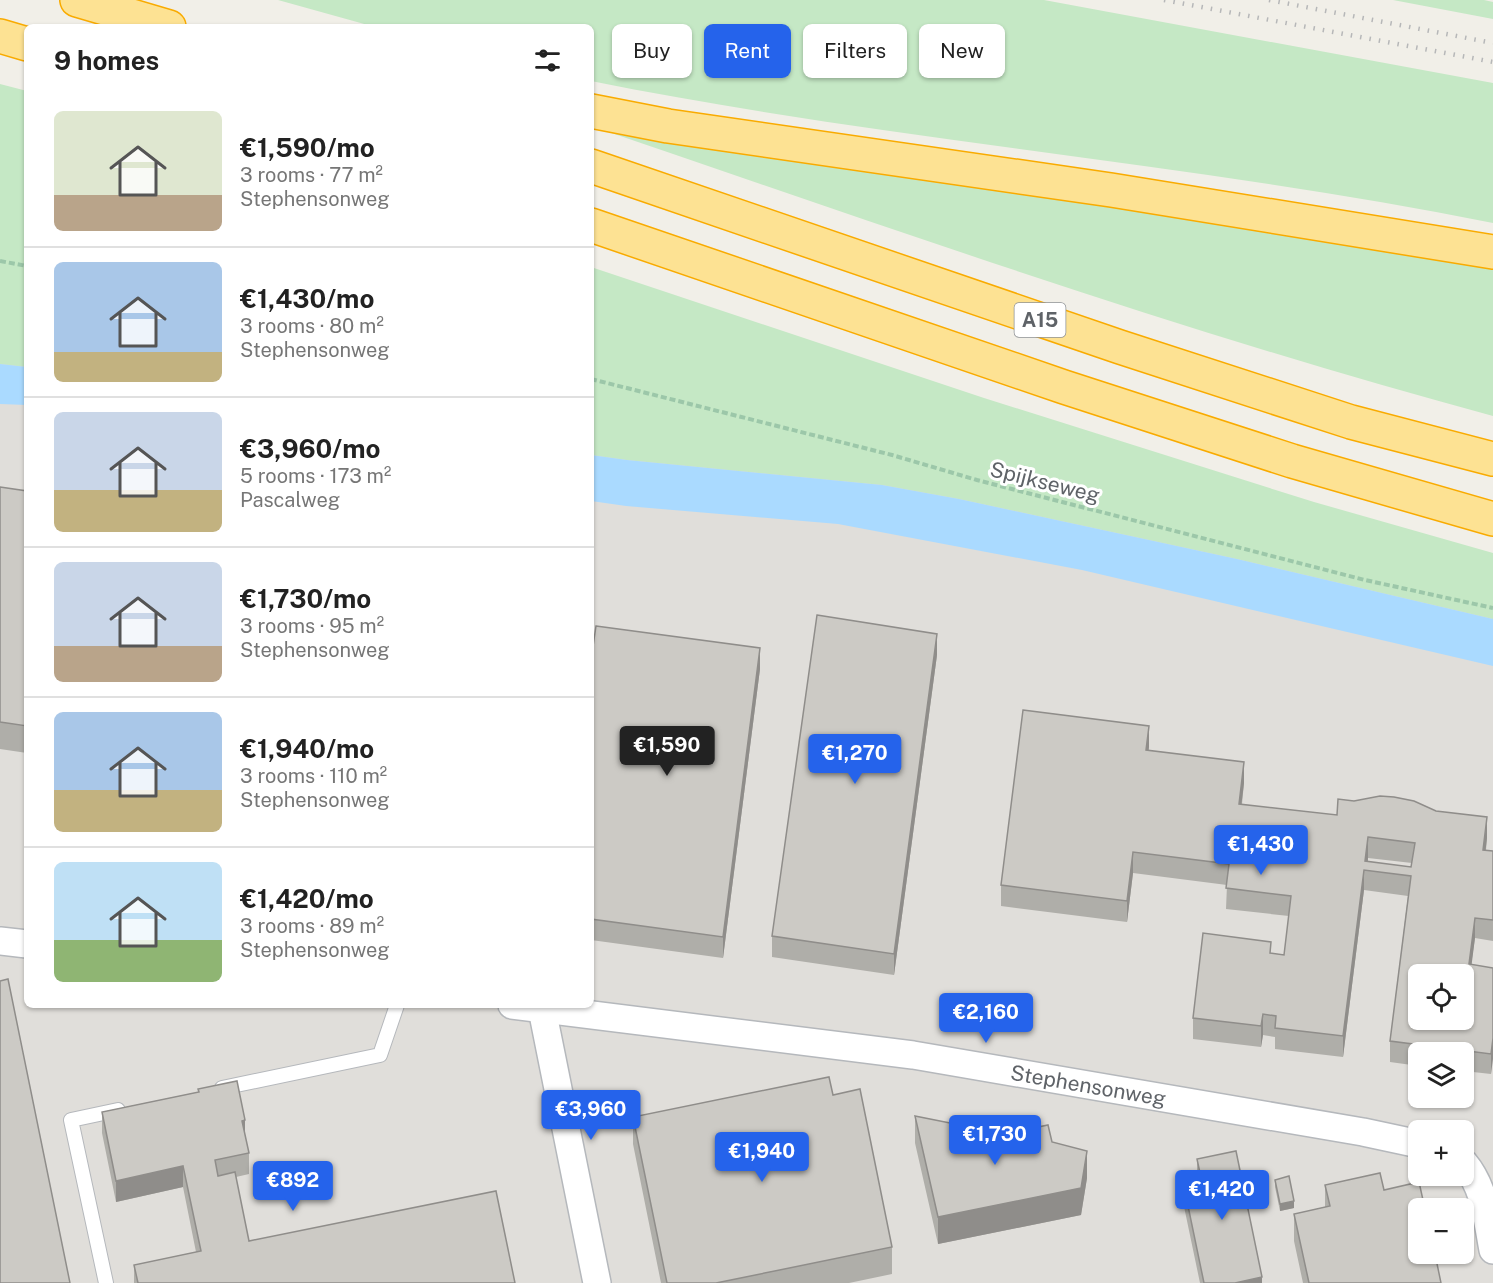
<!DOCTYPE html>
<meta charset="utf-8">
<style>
:root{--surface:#fff;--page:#f6f6f6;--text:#222;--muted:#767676;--line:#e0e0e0;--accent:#2563eb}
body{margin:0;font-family:"Public Sans",sans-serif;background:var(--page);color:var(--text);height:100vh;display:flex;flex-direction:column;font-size:22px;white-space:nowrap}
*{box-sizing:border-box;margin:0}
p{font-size:20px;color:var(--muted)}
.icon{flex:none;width:33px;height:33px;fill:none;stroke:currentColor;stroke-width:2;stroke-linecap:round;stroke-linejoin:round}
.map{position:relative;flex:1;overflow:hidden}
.details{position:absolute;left:24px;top:24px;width:570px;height:984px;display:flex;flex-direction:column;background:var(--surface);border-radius:9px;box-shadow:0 2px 4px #0004}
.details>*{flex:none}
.guide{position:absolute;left:612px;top:24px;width:570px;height:54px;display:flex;gap:12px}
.controls{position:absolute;left:1408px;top:964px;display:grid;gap:12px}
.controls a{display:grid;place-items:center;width:66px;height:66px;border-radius:9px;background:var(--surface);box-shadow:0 2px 4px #0004;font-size:30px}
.price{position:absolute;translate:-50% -51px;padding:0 14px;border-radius:6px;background:var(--accent);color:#fff;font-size:20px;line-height:39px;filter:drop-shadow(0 2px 3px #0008)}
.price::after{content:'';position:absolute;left:50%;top:36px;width:18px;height:14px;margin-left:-9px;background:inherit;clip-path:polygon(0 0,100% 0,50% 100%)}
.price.selected{background:#222;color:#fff}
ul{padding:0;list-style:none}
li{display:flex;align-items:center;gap:18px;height:150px;padding:0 30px}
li+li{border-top:2px solid var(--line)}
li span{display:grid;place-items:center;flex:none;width:168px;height:120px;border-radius:9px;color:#555}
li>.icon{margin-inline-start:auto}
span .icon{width:72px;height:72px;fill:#fffc;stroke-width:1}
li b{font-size:26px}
h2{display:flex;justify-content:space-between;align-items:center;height:72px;padding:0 30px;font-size:26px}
.chip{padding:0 21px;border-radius:9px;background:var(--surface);box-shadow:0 2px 4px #0004;font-size:21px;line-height:54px}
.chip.selected{background:var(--accent);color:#fff}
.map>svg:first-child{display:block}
.industrial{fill:#e0deda;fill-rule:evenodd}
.green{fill:#c5e8c5}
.water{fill:#aadaff}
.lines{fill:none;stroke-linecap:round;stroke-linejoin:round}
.lane-casing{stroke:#b5b8bc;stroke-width:16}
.street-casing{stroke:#b5b8bc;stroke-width:30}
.highway-casing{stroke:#f9ab00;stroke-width:36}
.path{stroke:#9cc7a9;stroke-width:4;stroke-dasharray:6 3;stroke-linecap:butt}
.lane{stroke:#fff;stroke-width:14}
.street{stroke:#fff;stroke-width:27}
.highway{stroke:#fde293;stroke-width:33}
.rail{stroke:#b6b7b8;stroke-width:4.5;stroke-dasharray:1.5 8;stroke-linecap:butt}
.wall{fill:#afaea9;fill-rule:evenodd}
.shaded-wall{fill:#8f8d8a}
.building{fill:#cccac5;stroke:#8f8d8a;stroke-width:1.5;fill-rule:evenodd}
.labels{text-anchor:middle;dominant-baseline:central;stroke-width:6;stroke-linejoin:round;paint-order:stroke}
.shield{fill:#fff;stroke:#8f9295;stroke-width:1.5}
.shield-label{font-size:20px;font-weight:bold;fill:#5f6368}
.street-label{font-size:21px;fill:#5f6368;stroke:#fff}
</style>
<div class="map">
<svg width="1493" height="1283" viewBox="0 0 1493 1283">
<rect width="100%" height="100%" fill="#f1efe8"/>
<path class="industrial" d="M0,122L27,130V1005H591V303L1493,584V1283H0ZM1419,975H1464V1020H1419ZM1419,1053H1464V1098H1419ZM1419,1131H1464V1176H1419ZM1419,1209H1464V1254H1419Z"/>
<path class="green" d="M278,0H1044L1493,83V223C1194,163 889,141 591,81V27H375Z
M1393,0H1484L1493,2V19Z
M0,84L27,91V367L0,364Z
M591,126L1493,262V416C1188,334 890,228 591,126Z
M591,267L984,398L1314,502L1493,553V619L1237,559L959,499L882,485L627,460L591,455Z"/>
<path class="water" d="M0,364L27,367V405L0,404Z
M591,455L627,460L882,485L959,499L1237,559L1493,619V666L1082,570L838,524L626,506L591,501Z"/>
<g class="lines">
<g class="lane-casing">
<path id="lane" d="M222,1088L380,1055L397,1005
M106,1283L71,1120L118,1110"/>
</g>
<g class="street-casing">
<g id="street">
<path d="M0,941L27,944"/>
<path id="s1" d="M512,1005L913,1055L1363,1132L1419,1144"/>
<path d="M542,1009L597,1283"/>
<path d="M1464,1163C1485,1188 1487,1219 1493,1250"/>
</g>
</g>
<g class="highway-casing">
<path id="highway" d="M77,0L169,27
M0,36L27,44
M591,111L668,126L1111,190L1493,252
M591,166L1120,347L1351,422L1493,459
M591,225L1064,387L1292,461L1493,519"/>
</g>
<path class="path" d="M0,261L27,266
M591,379L892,455L977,480L1365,580L1493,608"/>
<use href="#lane" class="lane"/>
<use href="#street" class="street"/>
<use href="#highway" class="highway"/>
<path class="rail" d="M1164,0L1493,62
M1269,0L1493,43"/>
</g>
<path class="wall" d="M0,487L27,491V753L0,749Z
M937,655L894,975L772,957V936Z
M591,660L760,669L723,958L591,940Z
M1149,747L1148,751L1244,783L1242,804L1487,838L1486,850L1493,851V941L1475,938L1471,965L1493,968L1491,1074L1464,1071V1053H1419V1066L1390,1062V1041L1408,896L1364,890L1343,1057L1275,1049V1037L1263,1035L1261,1047L1193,1039V1018L1271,954L1284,955L1289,916L1226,909L1227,885L1133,873L1127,922L1001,906V885ZM1368,858L1412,863L1411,867L1368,862Z
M198,1089L245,1136L249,1153V1174L236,1177L249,1241L515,1283H134V1265L196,1252L183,1187L116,1202L102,1133V1112L198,1092Z
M833,1095L892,1247V1274L849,1283H661L633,1144V1117Z
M915,1116L1005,1134L1052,1142L1087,1178L1081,1215L938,1244L915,1143Z
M1197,1159L1262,1283H1200L1182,1197V1177L1197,1173Z
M1275,1180L1294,1208L1280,1211L1275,1187Z
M1325,1185L1384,1190L1441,1283H1303L1294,1241V1214L1325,1207Z"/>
<path class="shaded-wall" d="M937,634V655L894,975V954Z
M760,648V669L723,958V937Z
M1149,726V747L1146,771V750Z
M1244,762V783L1239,824V804Z
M1487,817V838L1483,871V850Z
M1368,837V858L1367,870L1365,861Z
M1133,852V873L1127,922V901Z
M1364,870V890L1343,1057V1036Z
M1475,918V938L1469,985V964Z
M1263,1014V1035L1261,1047V1026Z
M1493,1038V1059L1491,1074V1054Z
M245,1120V1141L242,1121Z
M1087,1151V1178L1081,1215L938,1244V1217Z
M183,1166V1187L116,1202V1181Z
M1294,1201V1208L1280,1211V1204Z
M1262,1277V1283H1235Z"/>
<path class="building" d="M0,487L27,491V726L0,722Z
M817,615L937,634L894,954L772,936Z
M596,626L760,648L723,937L591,919V660Z
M1023,710L1149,726L1146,750L1244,762L1239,804L1337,815L1338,799L1354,801L1380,796L1394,797L1414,801L1436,811L1487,817L1483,850L1493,851V920L1475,918L1469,964L1493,968V1038L1491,1054L1390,1041L1411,876L1364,870L1343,1036L1275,1028L1276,1016L1263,1014L1261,1026L1193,1018L1203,933L1271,942L1270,953L1284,955L1291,896L1226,888L1229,864L1133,852L1127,901L1001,885ZM1368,837L1415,843L1411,867L1365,861ZM1419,975H1464V1020H1419Z
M8,979L70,1283H0V981Z
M829,1077L833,1095L860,1089L892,1247L716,1283H667L633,1117Z
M237,1081L245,1120L242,1121L249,1153L215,1160L218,1176L235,1172L249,1241L496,1191L515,1283H138L134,1265L201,1251L183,1166L116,1181L102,1112L199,1092L198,1089Z
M915,1116L1005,1134L1048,1125L1052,1142L1087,1151L1081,1188L938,1217Z
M1236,1151L1262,1277L1235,1283H1204L1182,1177L1200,1173L1197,1159Z
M1380,1173L1384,1190L1419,1182L1425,1209H1419V1254H1435L1441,1283H1309L1294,1214L1330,1206L1325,1185Z
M1289,1176L1294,1201L1280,1204L1275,1180Z"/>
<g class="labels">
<rect class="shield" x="1014.5" y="303" width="51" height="34" rx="4.5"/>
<g class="shield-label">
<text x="1040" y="320">A15</text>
</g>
<g class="street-label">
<text transform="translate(1045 482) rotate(14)">Spijkseweg</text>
<text stroke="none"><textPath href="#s1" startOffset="582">Stephensonweg</textPath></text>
</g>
</g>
</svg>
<div class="controls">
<a><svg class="icon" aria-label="locate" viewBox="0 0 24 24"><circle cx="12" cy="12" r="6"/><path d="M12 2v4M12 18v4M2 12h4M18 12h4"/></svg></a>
<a><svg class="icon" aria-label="layers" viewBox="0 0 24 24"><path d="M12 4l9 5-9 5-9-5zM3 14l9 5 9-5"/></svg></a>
<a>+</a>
<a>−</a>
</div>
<b class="price selected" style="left:667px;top:777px">€1,590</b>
<b class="price" style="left:855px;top:785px">€1,270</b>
<b class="price" style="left:1261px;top:876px">€1,430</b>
<b class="price" style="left:986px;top:1044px">€2,160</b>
<b class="price" style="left:591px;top:1141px">€3,960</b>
<b class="price" style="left:995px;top:1166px">€1,730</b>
<b class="price" style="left:762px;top:1183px">€1,940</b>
<b class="price" style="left:293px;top:1212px">€892</b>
<b class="price" style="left:1222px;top:1221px">€1,420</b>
<div class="guide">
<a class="chip">Buy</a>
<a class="chip selected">Rent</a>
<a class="chip">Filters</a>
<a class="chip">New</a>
</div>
<section class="details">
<h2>9 homes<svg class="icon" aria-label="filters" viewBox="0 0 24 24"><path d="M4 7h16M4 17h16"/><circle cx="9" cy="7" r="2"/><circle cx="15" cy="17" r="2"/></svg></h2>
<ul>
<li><span style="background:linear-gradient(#dfe7d0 70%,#b9a48a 0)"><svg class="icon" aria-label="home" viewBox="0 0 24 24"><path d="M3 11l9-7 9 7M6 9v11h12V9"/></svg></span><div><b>€1,590/mo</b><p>3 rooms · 77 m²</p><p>Stephensonweg</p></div></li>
<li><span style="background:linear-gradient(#a9c7e8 75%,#c2b280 0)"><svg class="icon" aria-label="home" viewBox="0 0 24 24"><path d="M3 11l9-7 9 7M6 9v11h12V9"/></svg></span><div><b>€1,430/mo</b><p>3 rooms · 80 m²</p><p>Stephensonweg</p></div></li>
<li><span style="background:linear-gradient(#c9d6e8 65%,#c2b280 0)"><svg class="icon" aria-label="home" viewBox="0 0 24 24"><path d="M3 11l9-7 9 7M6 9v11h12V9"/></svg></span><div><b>€3,960/mo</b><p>5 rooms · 173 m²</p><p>Pascalweg</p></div></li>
<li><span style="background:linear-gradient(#c9d6e8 70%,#b9a48a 0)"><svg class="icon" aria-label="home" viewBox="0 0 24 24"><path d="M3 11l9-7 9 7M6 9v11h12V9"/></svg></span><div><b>€1,730/mo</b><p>3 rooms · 95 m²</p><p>Stephensonweg</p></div></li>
<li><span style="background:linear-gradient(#a9c7e8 65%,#c2b280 0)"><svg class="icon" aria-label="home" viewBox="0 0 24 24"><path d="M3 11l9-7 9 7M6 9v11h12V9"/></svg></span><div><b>€1,940/mo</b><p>3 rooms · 110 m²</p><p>Stephensonweg</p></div></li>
<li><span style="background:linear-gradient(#bfe0f5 65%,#8fb573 0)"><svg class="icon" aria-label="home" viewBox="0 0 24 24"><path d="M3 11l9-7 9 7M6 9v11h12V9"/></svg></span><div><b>€1,420/mo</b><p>3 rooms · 89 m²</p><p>Stephensonweg</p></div></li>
</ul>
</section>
</div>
